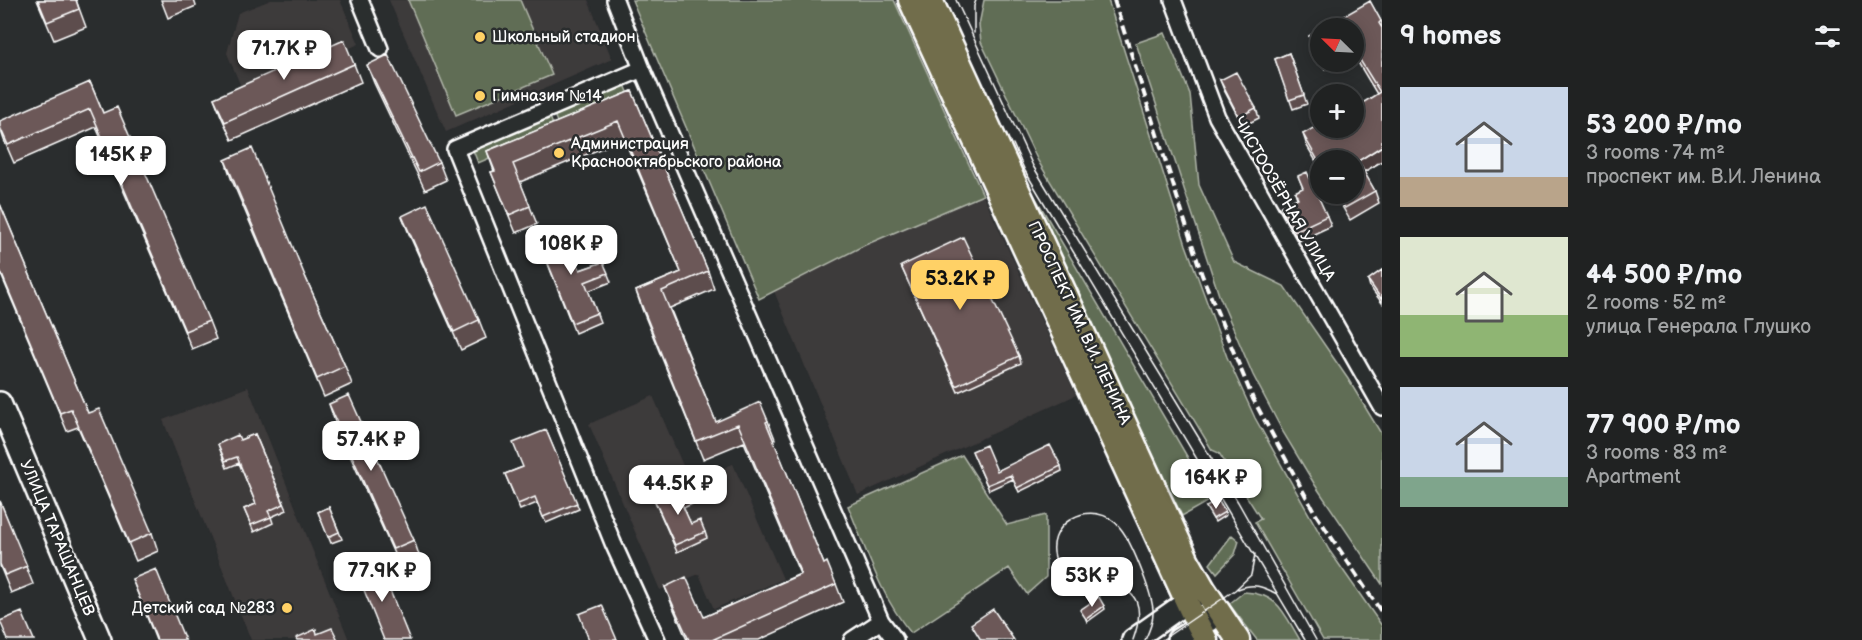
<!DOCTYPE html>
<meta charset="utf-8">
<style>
:root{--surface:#202222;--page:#2d2f2f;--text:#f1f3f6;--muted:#a2a4a5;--line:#3d3f40;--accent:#ffd166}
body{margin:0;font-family:"Balsamiq Sans",sans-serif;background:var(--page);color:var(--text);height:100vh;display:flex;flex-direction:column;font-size:22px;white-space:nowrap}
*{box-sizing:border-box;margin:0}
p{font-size:20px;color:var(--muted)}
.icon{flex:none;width:33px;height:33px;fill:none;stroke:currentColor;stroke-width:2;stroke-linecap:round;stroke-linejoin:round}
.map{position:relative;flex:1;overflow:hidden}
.details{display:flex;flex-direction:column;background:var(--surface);width:480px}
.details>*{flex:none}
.needle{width:39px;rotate:294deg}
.buttons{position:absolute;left:1310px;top:18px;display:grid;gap:12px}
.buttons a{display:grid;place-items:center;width:54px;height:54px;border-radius:50%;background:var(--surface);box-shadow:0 3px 15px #0003,0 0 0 2px var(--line);font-size:30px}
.price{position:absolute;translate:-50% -51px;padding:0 14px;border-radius:12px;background:#fff;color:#222;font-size:20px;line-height:39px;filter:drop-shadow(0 2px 3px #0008)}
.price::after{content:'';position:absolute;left:50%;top:36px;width:18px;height:14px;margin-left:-9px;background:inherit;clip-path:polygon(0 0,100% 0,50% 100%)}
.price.on{background:var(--accent);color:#111}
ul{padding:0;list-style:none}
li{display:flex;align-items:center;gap:18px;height:150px;padding:0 18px}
li span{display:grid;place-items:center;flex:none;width:168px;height:120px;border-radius:0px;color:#555}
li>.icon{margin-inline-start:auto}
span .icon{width:72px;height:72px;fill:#fffc;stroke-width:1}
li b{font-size:26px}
h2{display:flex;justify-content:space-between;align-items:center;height:72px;padding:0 18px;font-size:26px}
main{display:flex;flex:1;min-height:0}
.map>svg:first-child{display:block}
.built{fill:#3e3a3b}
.green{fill:#616d54;stroke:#b0b6aa;stroke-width:1.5}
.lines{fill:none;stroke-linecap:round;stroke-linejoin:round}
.street-casing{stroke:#fff;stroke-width:20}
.secondary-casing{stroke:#fff;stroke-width:26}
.primary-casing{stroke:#fff;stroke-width:27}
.street{stroke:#2a2d2e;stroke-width:15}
.secondary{stroke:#2a2d2e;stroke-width:21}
.primary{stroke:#716d4b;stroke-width:22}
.tram{stroke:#fff;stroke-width:1.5}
.rail{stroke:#fff;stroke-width:4;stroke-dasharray:9 4.5;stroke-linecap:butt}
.wall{fill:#5d4d4d;stroke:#fff;stroke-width:1.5}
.shaded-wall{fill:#4c3e3e;stroke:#fff;stroke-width:1.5}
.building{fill:#6c5959;stroke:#fff;stroke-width:1.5}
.poi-dot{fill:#ffd166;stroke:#2a2d2e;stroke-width:2}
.labels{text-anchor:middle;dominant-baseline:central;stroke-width:5;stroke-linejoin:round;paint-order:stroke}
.poi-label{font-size:16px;fill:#fff;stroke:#2a2d2e;text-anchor:start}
.street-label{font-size:16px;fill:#fff;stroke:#2a2d2e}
</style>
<main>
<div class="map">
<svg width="1382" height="640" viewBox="0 0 1382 640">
<rect width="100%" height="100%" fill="#2a2d2e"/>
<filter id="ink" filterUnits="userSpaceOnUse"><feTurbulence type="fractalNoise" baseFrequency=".0167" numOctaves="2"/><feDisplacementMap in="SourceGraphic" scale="12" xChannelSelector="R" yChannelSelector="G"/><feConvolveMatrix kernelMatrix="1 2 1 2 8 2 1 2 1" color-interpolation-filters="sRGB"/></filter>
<g filter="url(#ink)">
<path class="built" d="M271,0H340L359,44L244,94L227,53L238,13Z
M389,0H588L612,59L446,132Z
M983,195L1076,395L858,495L774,291L865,245Z
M248,387L310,544L349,640H251L163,420Z
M653,396L690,482L733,464L783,579L714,609L699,574L660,590L589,424Z"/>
<path class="green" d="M408,0H520L552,75L456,115Z
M632,0H894L983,195L865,245L759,299Z
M984,0H1108L1186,245L1227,357L1255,418L1329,550L1382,626V640H1323L1255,522L1261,519L1219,453L1212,450L1038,161L981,42L979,25Z
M1165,33L1190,94L1199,185L1234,262L1284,286L1348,379L1382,435V584L1315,485L1283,432L1253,375L1219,295L1136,43Z
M623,80L631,99L560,129L552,110Z
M548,112L555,130L478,163L471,145Z
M1034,195L1212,499L1182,516L1030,196Z
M962,455L1007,525L1046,515V577L1027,594L1009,568L911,633C881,598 866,549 848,506Z
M1232,535L1239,541L1235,554L1217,573L1210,564Z
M1244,592C1279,594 1283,612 1300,640H1257L1229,604Z"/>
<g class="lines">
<g class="street-casing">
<path id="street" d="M360,0L380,49
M615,0L642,69L881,621L895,640
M1173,0L1217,117L1382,407
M642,69L455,149L613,543L657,640
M852,640L881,621"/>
</g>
<g class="secondary-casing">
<path id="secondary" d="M0,403L100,640
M1133,640L1201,592
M1178,640L1213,618"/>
</g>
<g class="primary-casing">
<path id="primary" d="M910,0L1191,611L1206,640
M931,0L1188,561L1204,589L1238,640"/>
</g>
<use href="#street" class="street"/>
<use href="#secondary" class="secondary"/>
<use href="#primary" class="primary"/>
<path class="tram" d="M956,0L1033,166L1238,502L1316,640
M974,33V6L976,0
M1013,144L1025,171L1305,640
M1238,589C1254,583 1262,586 1277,594
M1133,640C1144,610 1141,588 1105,584C1097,583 1089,585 1082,584C1072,583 1062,574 1058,565C1038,525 1094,493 1121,529C1132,543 1151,591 1153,609C1154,620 1149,631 1145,640
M1162,640L1235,590L1251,575L1255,554"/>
<path class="rail" d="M1114,0L1202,275L1253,399L1315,513L1382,613"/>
</g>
<path class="wall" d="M37,0H76L86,27L54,40Z
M161,0H194L196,6L168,18Z
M1370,1L1382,23V161L1364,172L1375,191L1379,203L1350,220L1335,194H1353L1320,160V168L1307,146L1303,134L1353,128L1377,94L1353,54V28Z
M1320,30V59L1314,49L1309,36Z
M1289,53L1307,104L1293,109L1275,59Z
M1321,62H1338L1325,69Z
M354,64L361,82L232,140L221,116L214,98Z
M367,65L439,162L446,180L425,190L374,83Z
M1220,80L1256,108L1259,118L1243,126L1224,90Z
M90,82L103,113L209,321L216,339L192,349L96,127L14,163L4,140L0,128Z
M632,91L708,271L714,289L670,308L716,422L768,421L775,439L773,440L824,564L836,584L843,602L759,640H687L672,605L665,587L704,617L800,574L744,442L703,459L642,309L636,291L681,272L624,139L520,182L537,224L516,233L491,172L494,171L487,151Z
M225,160L305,276L345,366L352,384L324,397L231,178Z
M1298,176L1327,216L1331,226L1299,241L1284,216L1281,206L1297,198L1295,192L1303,188Z
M0,204L88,413L152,533L158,551L136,561L78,427L67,431L0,272Z
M402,216L479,320L486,338L461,350L409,234Z
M539,241L580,270L603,262L611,282L588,291L600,322L575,333Z
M901,266L1019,356L1021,363L958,392Z
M1382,270V303L1370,287L1368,280Z
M329,404L414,540L420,558L400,567L335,422Z
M546,430L579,509L546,523L537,503L520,510L505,474L523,467Z
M255,434L287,510L271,517L273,523L254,532L244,509L256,504L239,463L227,468L218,444L240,440Z
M972,451L997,471L1061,466L1062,471L1019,492L1013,479L989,490Z
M690,497L692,504L683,508L691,524L705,532L707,538L677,552L654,499Z
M0,501L33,584L11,593L0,566Z
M329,507L342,539L331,543L318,512Z
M1206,507L1225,512L1226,515L1215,522Z
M132,579L185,640H156Z"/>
<path class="shaded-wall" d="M1382,146V161L1362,173L1358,161Z
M1104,606L1105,609L1087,622L1086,619Z"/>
<path class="building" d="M38,0H76L79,9L47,22Z
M1370,1L1381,21L1379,23L1382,28V146L1358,161L1375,191L1345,208L1337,194H1353V160H1320V164L1303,134L1320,124V128H1353V109L1380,92L1353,49V28H1323Z
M1320,30V55L1309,36Z
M344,40L354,64L225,122L214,98Z
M1289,53L1304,95L1289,100L1275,59Z
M388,55L439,162L419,172L367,65Z
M1236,72L1256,108L1239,117L1220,80Z
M90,82L103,113L117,107L209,321L185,331L90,109L8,145L0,127V121Z
M632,91L708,271L662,291L716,422L760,402L768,421L766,422L824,564L827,562L836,584L712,640H689L665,587L686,577L704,617L801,574L738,424L696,441L636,291L681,272L618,121L513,164L530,206L509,215L491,172L495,171L487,151Z
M252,148L305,276L345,366L317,379L225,160Z
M1307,172L1327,216L1295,231L1281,206L1298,198L1295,192L1303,188L1298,176Z
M0,204L88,413L99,409L152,533L129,543L71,409L60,413L0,270Z
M427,204L479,320L454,332L402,216Z
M565,231L580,270L603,262L608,273L585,282L597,313L572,323L539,241Z
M963,237L1019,356L956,386L901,266Z
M1382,270V300L1368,280Z
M349,395L414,540L393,549L329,404Z
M546,430L577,503L543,517L535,497L518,504L505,474L523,467L513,443Z
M255,434L284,504L268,511L271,517L251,525L244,509L256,504L237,457L225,461L218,444L238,435L240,440Z
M986,445L997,471L1050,445L1061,466L1017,488L1011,475L987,485L972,451Z
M684,485L690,497L681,502L691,524L700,520L705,532L675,545L654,499Z
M1218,500L1225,512L1213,519L1206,507Z
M0,501L27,566L5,575L0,564Z
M329,507L339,532L328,537L318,512Z
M378,561L410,640H384L356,570Z
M156,569L185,640H157L132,579Z
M1099,597L1104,606L1086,619L1080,610Z
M602,605L617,640H589L579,614Z
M993,609L1014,640H981L971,624Z
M22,612L34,640H8L0,621Z
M332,628L338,640H297L296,638L316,629L317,634Z"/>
</g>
<g class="poi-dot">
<circle cx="480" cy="37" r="6"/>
<circle cx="480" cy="96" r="6"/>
<circle cx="559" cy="153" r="6"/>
<circle cx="287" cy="608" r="6"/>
</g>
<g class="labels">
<g class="poi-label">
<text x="492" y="37">Школьный стадион</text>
<text x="492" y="96">Гимназия №14</text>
<text x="571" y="144">Администрация<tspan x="571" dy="18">Краснооктябрьского района</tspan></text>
<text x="275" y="608" text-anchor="end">Детский сад №283</text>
</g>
<g class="street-label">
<text transform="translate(1284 199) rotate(60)">ЧИСТООЗЁРНАЯ УЛИЦА</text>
<text transform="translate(1079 323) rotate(65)">ПРОСПЕКТ ИМ. В.И. ЛЕНИНА</text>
<text transform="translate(57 538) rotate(67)">УЛИЦА ТАРАЩАНЦЕВ</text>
</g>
</g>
</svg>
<div class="buttons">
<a><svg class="needle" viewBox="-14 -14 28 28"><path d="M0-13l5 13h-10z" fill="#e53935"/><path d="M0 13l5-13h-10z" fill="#a2a4a5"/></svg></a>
<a>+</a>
<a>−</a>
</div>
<b class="price" style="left:284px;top:81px">71.7K ₽</b>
<b class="price" style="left:121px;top:187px">145K ₽</b>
<b class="price" style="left:571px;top:276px">108K ₽</b>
<b class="price on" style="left:960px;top:311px">53.2K ₽</b>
<b class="price" style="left:371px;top:472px">57.4K ₽</b>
<b class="price" style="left:1216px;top:510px">164K ₽</b>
<b class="price" style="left:678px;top:516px">44.5K ₽</b>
<b class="price" style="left:382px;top:603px">77.9K ₽</b>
<b class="price" style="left:1092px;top:608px">53K ₽</b>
</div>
<section class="details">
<h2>9 homes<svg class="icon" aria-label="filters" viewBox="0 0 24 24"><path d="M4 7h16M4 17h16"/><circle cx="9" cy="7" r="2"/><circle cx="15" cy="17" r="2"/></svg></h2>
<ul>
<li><span style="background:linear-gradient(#c9d6e8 75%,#b9a48a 0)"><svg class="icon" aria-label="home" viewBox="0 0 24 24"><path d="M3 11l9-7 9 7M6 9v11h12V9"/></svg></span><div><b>53 200 ₽/mo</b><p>3 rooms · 74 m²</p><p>проспект им. В.И. Ленина</p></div></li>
<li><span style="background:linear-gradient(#dfe7d0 65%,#8fb573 0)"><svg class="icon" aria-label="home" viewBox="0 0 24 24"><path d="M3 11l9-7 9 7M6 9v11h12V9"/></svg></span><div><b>44 500 ₽/mo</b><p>2 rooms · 52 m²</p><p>улица Генерала Глушко</p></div></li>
<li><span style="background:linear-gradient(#c9d6e8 75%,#7fa58c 0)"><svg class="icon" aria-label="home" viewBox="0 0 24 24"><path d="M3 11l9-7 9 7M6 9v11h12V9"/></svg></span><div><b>77 900 ₽/mo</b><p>3 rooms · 83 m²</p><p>Apartment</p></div></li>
</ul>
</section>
</main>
